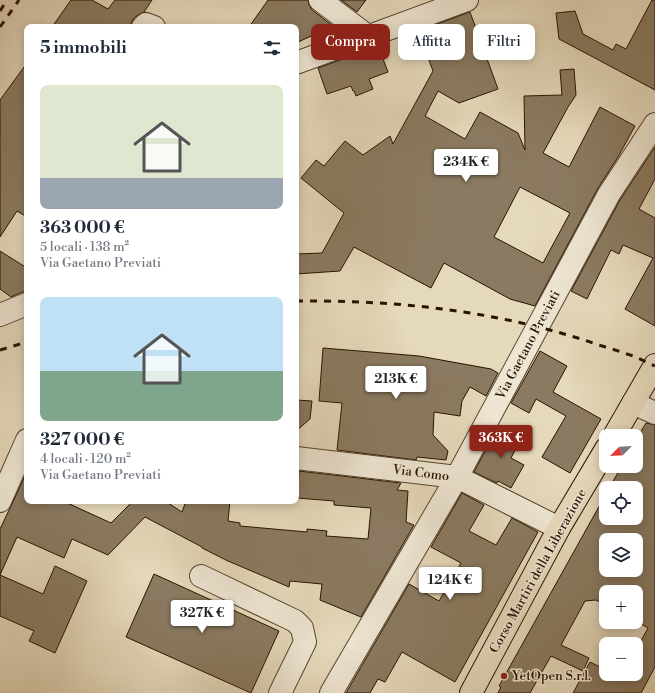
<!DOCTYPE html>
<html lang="it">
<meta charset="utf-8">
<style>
:root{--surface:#fff;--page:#f2f2f3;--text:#1f2937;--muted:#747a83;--accent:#8f2418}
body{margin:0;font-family:"Libre Bodoni",serif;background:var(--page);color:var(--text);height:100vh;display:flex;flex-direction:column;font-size:15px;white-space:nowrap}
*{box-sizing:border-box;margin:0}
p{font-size:13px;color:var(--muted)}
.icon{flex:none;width:22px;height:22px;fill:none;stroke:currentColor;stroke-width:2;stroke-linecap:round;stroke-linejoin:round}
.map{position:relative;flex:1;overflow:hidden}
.drawer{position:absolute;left:24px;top:24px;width:275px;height:480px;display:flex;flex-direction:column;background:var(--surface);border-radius:8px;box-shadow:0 2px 10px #0003}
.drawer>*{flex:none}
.guide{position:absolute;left:311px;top:24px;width:284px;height:36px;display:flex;gap:8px}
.needle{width:26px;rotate:246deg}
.buttons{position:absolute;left:599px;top:429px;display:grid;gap:8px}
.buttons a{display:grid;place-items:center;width:44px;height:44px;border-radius:8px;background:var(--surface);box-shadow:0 2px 10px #0003;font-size:20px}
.price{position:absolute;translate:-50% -34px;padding:0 9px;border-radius:4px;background:#fff;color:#222;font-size:13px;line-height:26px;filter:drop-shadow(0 1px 2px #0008)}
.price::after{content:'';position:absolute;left:50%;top:24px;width:12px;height:9px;margin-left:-6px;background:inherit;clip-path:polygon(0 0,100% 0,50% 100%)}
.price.selected{background:var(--accent);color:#fff}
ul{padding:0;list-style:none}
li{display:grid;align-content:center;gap:8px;height:212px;padding:0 16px}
li span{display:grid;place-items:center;height:124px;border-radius:8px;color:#555}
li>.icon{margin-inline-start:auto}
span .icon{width:72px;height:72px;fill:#fffc;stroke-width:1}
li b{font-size:17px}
h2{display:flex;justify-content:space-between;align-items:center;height:48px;padding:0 16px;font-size:17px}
.chip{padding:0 14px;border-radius:8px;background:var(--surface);box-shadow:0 2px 10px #0003;font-size:14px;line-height:36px}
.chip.selected{background:var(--accent);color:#fff}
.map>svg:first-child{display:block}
.building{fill:#8a7a61;stroke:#281300;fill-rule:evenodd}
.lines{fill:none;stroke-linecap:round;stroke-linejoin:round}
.minor-casing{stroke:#57442f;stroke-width:24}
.major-casing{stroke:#281300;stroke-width:24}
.minor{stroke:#eee6d3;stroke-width:22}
.major{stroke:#e5d9bb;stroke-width:22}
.rail{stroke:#281300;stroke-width:3;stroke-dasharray:7 7;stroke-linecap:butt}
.poi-dot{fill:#8f2418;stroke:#eee6d3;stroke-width:1.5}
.labels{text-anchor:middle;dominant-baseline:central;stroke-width:3;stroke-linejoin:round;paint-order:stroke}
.street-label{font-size:13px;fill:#281300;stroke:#eee6d3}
.poi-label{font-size:13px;fill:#281300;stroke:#eee6d3;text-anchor:start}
</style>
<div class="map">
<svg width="655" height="693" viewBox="0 0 655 693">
<rect width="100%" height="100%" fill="#e5d9bb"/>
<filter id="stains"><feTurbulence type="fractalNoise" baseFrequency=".005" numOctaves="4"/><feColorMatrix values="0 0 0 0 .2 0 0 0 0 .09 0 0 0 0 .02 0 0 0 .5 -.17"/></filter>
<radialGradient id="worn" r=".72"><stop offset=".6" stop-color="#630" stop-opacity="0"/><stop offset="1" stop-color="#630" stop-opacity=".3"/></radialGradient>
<path class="building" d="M71,0H92L108,9L115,0H152L144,12L138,15L134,18L131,23V27H52Z
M268,0H308L309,5L312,10L333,26L296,43V27H249Z
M341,0H366L357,12Z
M652,0H655V90L559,39L556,13L575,11L583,34L613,50L616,44L626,49Z
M470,12L498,89L459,103L438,91L425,116L465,139L480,112L518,133L525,150L524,96L562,95L560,70L574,69L576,95L568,107L543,153L569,167L600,107L635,126L618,157L598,188L535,306L510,299L444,263L431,288L354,247L340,271L296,274V254L322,253L344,213L301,178L316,160L324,166L345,141L363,155L390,136L393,144L433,71L418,31ZM520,187L570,213L543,263L494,237Z
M378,46L388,72L369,79L373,89L356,96L354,91H353L351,86L327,94L318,68L370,49H374Z
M27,63V217L17,211L0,237V100Z
M655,147V179L639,209L655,218V326L625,309L653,258L623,245L619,254L611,250L587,299L571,291L620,200Z
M0,251L27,268V292H22L11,297L0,289Z
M323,348L419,356L491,369L498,373L486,396L470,387L462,401L460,416L434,412L433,435L448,451L446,460L417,457L416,460L337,450L342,403L319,401Z
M540,351L567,366L553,392L601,419L570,473L542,457L566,416L536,399L529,413L511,403Z
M296,400L312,401L310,419L296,431Z
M646,423L655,425V667L641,693H573L590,662L606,670V674H636V650L648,628L636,621V592H606V605L596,600L585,601L561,645L589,658L583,671L551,656L530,693H498L501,687L499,686L606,494V518H636V488H609L622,466H636V440ZM606,540H636V570H606Z
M498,427L521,439L511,458L524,465L511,488L498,481L497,483L474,472Z
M27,471V501H63L111,523L130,504L131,501H165L182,512L186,501H230L228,521L240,523V526L307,532V529L327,531L326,536L368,539L371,508L334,505V501L297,498L299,471L401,483L397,490L408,491L406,522L414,525L361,617L320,600L322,584L290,581L289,587L228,561L202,548V547L145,517L108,555L72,539L64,558L17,537L0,575L43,594L55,566L87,581L55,653L29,641L34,631L0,616V529L11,506Z
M462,493L484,505L469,531L496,545L512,518L538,532L455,682L402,652L385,682L378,679L370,693H346L409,584L439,601L461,563L431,547Z
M154,574L279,631L251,693L126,637Z"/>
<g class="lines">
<g class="minor-casing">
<path id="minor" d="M320,0L369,37
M143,27L146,24L154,27
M296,63L467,0
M0,315L27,304
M633,403L655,413
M296,458L457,477L559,528
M0,501L27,440
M201,576L295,621L302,628L305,642L280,693
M331,693L457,477L609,194L655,124"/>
</g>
<g class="major-casing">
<path id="major" d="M614,436L655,365
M471,693L559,528L606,449"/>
</g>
<use href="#minor" class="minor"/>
<use href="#major" class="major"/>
<path class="rail" d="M0,11L7,0
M0,27L19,0
M296,301C394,300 490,310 584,340C598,345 613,349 627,354C637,357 646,362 655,366
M0,350L27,342"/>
</g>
<circle class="poi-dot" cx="504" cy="676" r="4"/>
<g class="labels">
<g class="street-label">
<text transform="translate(528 345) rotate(-62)">Via Gaetano Previati</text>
<text transform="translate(421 473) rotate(7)">Via Como</text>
<text transform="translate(538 571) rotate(-61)">Corso Martiri della Liberazione</text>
</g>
<g class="poi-label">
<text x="512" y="676">YetOpen S.r.l.</text>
</g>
</g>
<rect width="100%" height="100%" filter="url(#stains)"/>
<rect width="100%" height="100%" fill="url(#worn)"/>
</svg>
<div class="buttons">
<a><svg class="needle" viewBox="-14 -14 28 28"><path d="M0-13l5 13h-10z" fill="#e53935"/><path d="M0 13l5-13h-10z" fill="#747a83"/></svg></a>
<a><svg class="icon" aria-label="locate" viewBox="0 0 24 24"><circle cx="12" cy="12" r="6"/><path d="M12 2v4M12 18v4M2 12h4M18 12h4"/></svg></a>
<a><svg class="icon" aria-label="layers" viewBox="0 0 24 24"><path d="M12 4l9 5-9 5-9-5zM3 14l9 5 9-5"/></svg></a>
<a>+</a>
<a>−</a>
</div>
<b class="price" style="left:466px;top:183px">234K €</b>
<b class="price" style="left:396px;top:400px">213K €</b>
<b class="price selected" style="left:501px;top:459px">363K €</b>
<b class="price" style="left:450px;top:601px">124K €</b>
<b class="price" style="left:202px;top:634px">327K €</b>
<div class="guide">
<a class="chip selected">Compra</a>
<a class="chip">Affitta</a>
<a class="chip">Filtri</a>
</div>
<section class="drawer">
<h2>5 immobili<svg class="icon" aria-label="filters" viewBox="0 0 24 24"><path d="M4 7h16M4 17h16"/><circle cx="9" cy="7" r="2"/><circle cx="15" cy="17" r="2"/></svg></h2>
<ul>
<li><span style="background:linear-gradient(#dfe7d0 75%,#9aa5b1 0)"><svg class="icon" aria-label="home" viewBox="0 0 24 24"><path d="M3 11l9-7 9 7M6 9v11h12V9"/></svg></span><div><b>363 000 €</b><p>5 locali · 138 m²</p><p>Via Gaetano Previati</p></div></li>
<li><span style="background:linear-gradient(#bfe0f5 60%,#7fa58c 0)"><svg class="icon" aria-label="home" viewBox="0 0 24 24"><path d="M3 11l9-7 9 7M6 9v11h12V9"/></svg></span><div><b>327 000 €</b><p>4 locali · 120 m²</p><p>Via Gaetano Previati</p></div></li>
</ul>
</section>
</div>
